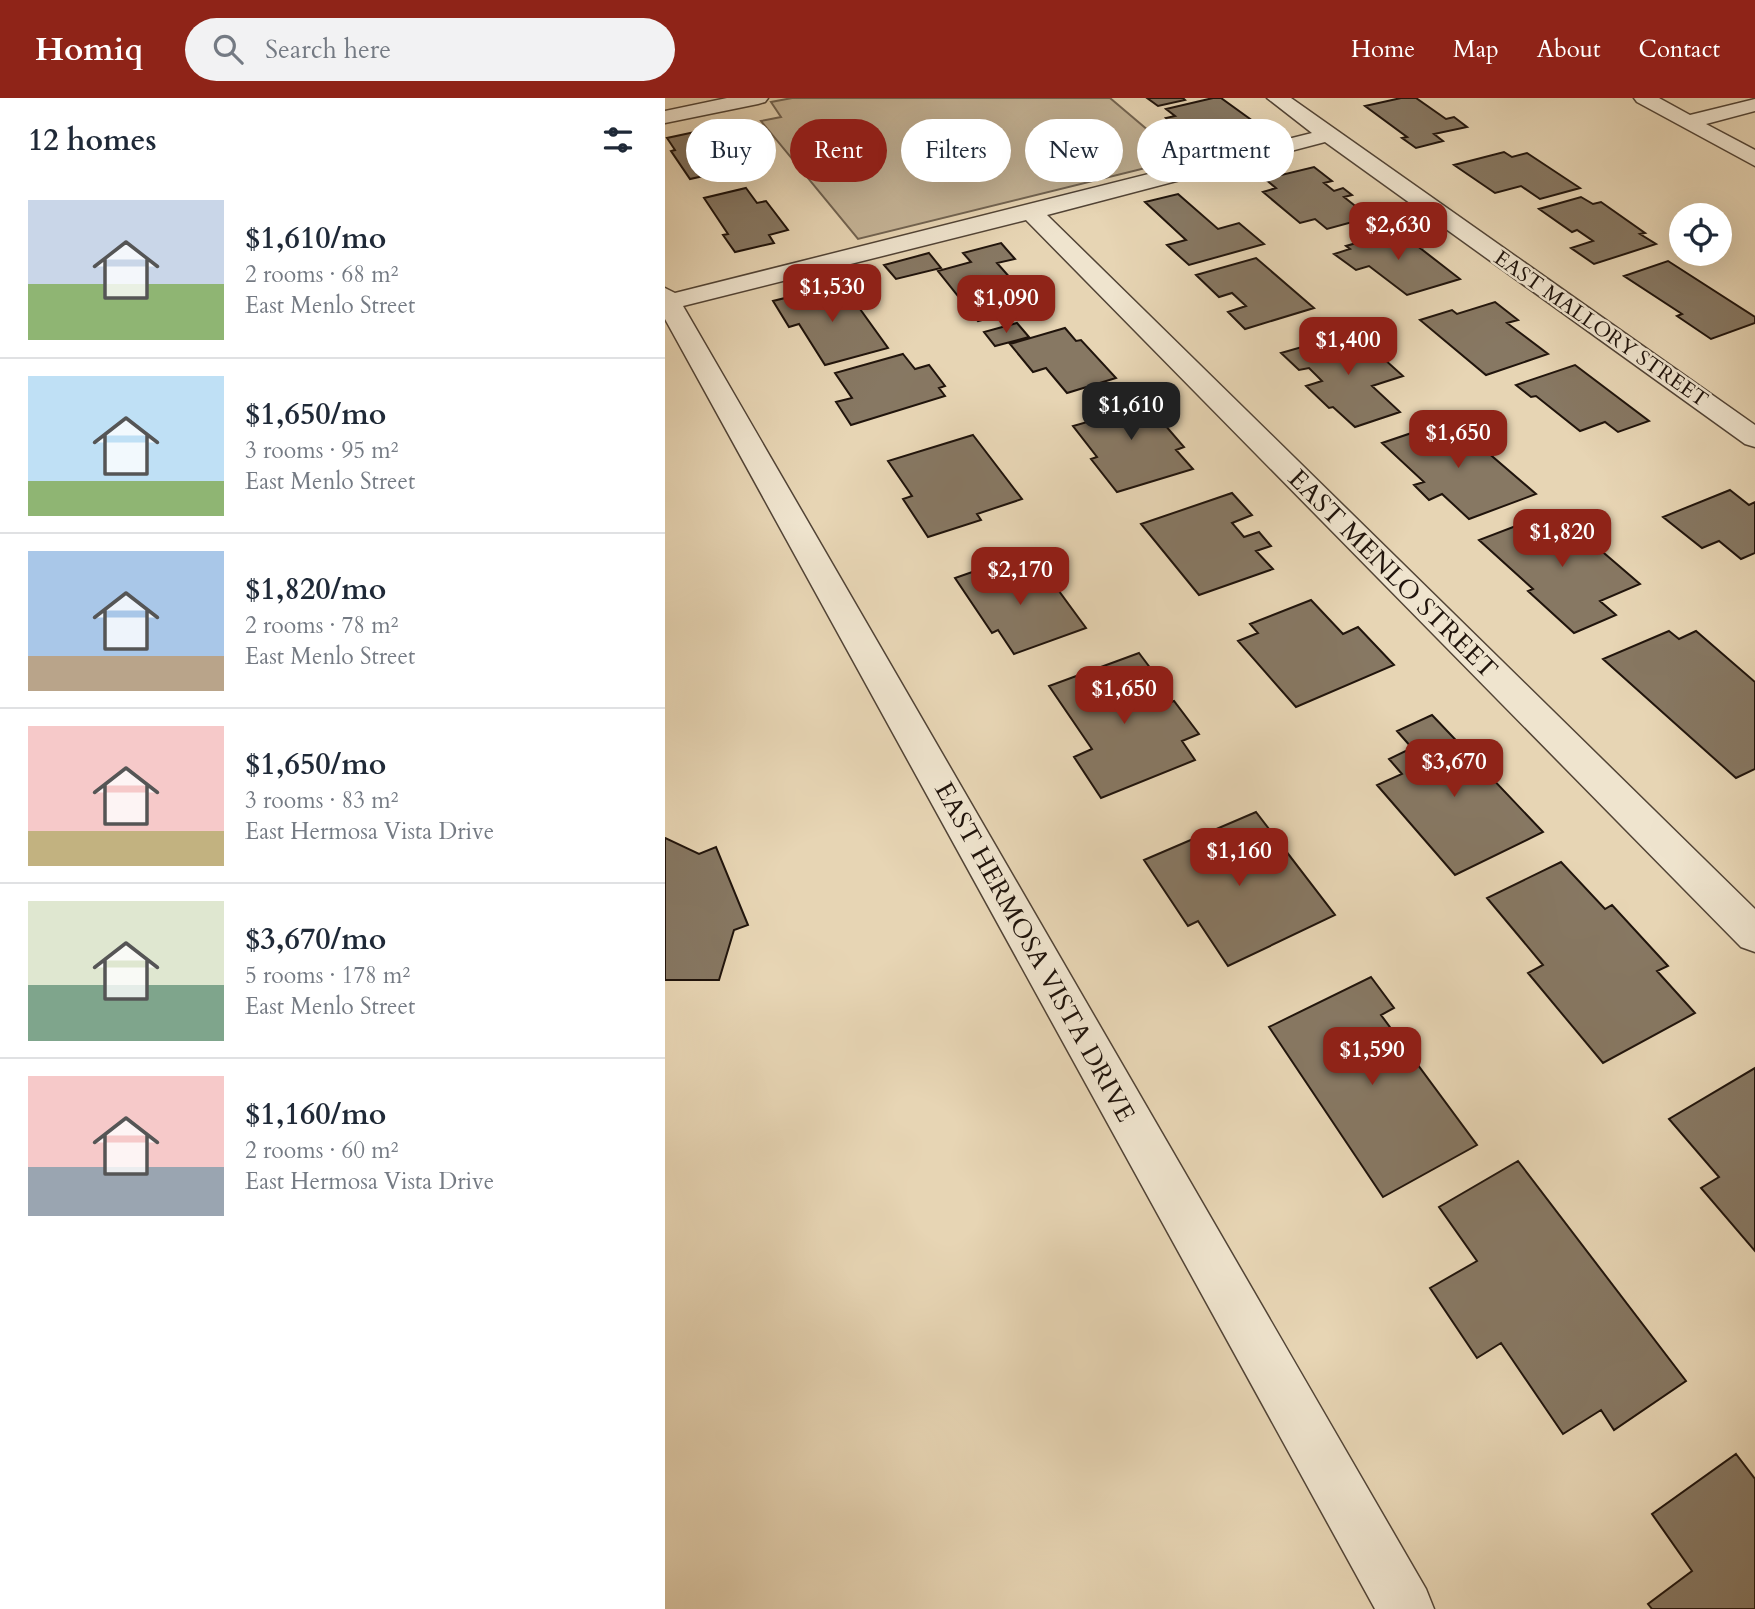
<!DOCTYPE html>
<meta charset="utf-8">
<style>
:root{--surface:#fff;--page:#f2f2f3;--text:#1f2937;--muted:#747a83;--line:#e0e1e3;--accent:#8f2418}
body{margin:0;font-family:Cardo,serif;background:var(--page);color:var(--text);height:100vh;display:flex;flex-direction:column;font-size:26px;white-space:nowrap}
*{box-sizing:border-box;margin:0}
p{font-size:23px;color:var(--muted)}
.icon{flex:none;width:38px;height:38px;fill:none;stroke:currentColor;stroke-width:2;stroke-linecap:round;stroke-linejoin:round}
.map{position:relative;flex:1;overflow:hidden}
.details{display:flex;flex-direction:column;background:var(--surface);width:665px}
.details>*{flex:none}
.guide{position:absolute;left:21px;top:21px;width:665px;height:63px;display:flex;gap:14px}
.buttons{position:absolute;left:1004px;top:105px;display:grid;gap:14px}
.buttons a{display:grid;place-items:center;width:63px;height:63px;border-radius:50%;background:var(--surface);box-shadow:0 7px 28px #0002;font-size:35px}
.price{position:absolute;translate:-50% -60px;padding:0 16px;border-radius:14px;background:var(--accent);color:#fff;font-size:23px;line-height:46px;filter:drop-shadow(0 2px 4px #0008)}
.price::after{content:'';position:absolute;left:50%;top:42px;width:21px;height:16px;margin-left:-10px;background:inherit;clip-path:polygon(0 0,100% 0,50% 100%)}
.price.current{background:#222;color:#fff}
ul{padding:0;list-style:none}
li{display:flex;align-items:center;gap:21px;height:175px;padding:0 28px}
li+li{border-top:2px solid var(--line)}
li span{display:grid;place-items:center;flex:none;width:196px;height:140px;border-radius:0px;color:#555}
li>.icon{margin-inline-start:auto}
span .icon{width:84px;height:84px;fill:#fffc;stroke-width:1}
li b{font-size:30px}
h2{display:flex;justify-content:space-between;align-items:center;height:84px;padding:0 28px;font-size:30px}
.tag{padding:0 24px;border-radius:32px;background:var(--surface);box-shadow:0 7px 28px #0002;font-size:24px;line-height:63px}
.tag.current{background:var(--accent);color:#fff}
header{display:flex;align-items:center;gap:42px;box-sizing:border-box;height:98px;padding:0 35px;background:var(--accent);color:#fff}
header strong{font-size:33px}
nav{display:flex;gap:38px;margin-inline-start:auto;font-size:24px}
.search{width:490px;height:63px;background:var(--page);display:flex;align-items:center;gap:18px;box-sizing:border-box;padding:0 24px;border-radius:38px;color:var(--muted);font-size:26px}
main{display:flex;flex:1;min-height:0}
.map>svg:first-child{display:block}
.green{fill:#c5b497;stroke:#726452;stroke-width:2}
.building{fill:#877863;stroke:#20140c;stroke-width:2}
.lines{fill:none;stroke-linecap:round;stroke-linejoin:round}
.minor-casing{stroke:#524436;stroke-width:3}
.tertiary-casing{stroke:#524436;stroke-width:3}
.minor{fill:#efe4ce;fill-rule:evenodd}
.tertiary{fill:#efe4ce;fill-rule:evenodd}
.labels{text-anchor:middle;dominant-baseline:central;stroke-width:5;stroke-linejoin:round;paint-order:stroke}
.far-street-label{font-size:21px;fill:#20140c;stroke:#efe4ce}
.street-label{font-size:26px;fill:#20140c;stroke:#efe4ce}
</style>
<header>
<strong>Homiq</strong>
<div class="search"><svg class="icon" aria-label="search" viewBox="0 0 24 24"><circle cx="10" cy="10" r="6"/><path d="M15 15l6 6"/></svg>Search here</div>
<nav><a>Home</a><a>Map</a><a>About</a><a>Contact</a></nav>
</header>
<main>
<section class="details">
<h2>12 homes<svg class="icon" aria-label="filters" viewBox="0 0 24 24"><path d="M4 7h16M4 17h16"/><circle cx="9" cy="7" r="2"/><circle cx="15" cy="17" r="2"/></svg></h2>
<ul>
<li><span style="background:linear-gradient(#c9d6e8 60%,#8fb573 0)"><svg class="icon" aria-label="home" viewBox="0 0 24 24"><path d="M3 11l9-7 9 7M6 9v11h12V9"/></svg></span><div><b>$1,610/mo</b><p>2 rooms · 68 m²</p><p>East Menlo Street</p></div></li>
<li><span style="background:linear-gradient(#bfe0f5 75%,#8fb573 0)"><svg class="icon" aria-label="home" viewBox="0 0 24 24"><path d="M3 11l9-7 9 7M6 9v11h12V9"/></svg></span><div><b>$1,650/mo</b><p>3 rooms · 95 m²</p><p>East Menlo Street</p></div></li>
<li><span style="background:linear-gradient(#a9c7e8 75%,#b9a48a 0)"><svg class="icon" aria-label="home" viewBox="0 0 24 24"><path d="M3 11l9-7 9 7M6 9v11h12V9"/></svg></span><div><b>$1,820/mo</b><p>2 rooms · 78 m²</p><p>East Menlo Street</p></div></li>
<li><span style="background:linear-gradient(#f6c9c9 75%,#c2b280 0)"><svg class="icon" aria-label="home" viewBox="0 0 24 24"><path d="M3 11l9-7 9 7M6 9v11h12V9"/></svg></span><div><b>$1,650/mo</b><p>3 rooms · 83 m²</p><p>East Hermosa Vista Drive</p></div></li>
<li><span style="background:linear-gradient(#dfe7d0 60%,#7fa58c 0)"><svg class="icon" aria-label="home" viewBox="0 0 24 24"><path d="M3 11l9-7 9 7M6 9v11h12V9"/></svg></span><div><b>$3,670/mo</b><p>5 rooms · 178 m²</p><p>East Menlo Street</p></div></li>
<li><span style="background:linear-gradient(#f6c9c9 65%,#9aa5b1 0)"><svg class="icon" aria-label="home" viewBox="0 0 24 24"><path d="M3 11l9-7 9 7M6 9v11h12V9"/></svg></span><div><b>$1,160/mo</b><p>2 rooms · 60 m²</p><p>East Hermosa Vista Drive</p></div></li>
</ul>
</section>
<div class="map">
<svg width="1090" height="1511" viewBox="0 0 1090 1511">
<rect width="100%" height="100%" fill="#e7d5b4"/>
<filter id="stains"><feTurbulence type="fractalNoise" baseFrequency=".00286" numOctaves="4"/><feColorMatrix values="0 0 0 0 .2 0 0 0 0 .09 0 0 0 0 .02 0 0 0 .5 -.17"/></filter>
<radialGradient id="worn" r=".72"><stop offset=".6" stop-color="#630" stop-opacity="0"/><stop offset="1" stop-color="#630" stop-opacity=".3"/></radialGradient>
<path class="green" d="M127,0H445L517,61L193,141L96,23L116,19L106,4Z"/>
<path class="building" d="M482,0H518L520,2L493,8Z
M548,0H556L599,31L544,44L531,34L521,37L501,20L510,18L501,11Z
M736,0H751L781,21L789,19L802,29L769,36L778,43L751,50L737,40L742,39L700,8Z
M48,30L56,41L42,44L45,47L70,42L92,70L59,78L56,74L25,81L6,53L10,52L2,40Z
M839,54L847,59L862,55L915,90L875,101L856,88L830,95L789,67Z
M649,69L667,83L659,85L669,93L678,90L687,97L679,99L694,111L703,109L713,117L662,131L650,121L635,125L598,94L611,90L600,81Z
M81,90L92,105L101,103L123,132L104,137L109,145L70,154L58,137L63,136L39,100Z
M513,96L553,131L574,125L599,146L524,167L502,147L521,142L480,104Z
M916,99L928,106L936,104L980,135L975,136L991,146L929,166L906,150L928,143L912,132L907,134L874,111Z
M736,132L759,149L755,150L795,181L742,197L704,168L691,172L669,156L685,151L681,148Z
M336,145L350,161L332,165L355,191L372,187L387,203L313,223L273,173L306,164L298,155Z
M264,155L276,170L231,181L219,167Z
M591,160L649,210L580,231L563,214L581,208L567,195L554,199L531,177Z
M1003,163L1090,219V225L1046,241L1012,218L1017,216L959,178Z
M177,186L223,250L160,267L134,226L124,229L108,203Z
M830,204L853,222L842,225L883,256L821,277L755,222L787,212L792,216Z
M352,225L364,239L330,248L319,234Z
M400,230L411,243L416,242L451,280L402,295L381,270L368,274L345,246Z
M689,234L738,278L707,288L735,314L690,329L668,309L664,310L641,288L657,283L644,270L634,272L616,255Z
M238,256L250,271L264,267L280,288L274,290L280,298L186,327L171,304L187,300L170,275Z
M910,267L984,323L953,334L940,324L915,333L871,298L866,299L851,287Z
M468,290L519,349L511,352L528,371L452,394L426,361L432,359L408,328L440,319L426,302Z
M785,322L871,396L804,421L777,396L764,402L749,387L759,384L717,345Z
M308,337L357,401L312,416L316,422L263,439L238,401L247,398L223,363Z
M1065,392L1084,407L1090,404V455L1076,461L1054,443L1037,450L998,419Z
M567,395L587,417L567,425L579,439L594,434L606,448L591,453L608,471L534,497L476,426Z
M890,413L975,486L935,503L951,517L909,535L863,493L868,491L814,442Z
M333,465L344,481L377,470L421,530L349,556L333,532L327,535L290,480Z
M646,502L678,536L693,529L729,567L631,609L573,543L593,535L585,526Z
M1004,533L1014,541L1031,533L1090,584V671L1071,680L938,561Z
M474,555L489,575L471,581L492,609L509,603L534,636L517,643L530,662L436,700L409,659L427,651L384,588Z
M767,617L878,734L790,777L712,687L737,676L724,661L747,650L732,633Z
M591,714L670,817L563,868L533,823L523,828L479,762Z
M0,740L34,756L51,749L83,827L69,832L54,882H0Z
M896,764L940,811L947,807L1003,868L992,873L1030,915L938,965L863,875L878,867L822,800Z
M706,879L729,910L716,917L812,1047L718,1099L604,929Z
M1090,970V1153L1036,1090L1054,1079L1004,1021Z
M853,1063L1021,1283L949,1332L936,1312L898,1336L836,1245L812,1260L765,1190L812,1163L774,1109Z
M1071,1356L1090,1381V1511H987L983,1506L1027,1473L987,1416Z"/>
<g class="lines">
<g class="minor-casing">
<path id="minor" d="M602,0H626L1090,327V349L1080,346L660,44L382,117L1090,811V854L1076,849L361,122L18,208L761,1491L769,1511H710L0,221V190L10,195L647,35Z
M969,0H994L1025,17L1090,1V13L1041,26L1090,52V68L972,4Z"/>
</g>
<g class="tertiary-casing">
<path id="tertiary" d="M62,0H103L100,4L93,6L0,25V13Z"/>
</g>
<use href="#minor" class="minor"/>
<use href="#tertiary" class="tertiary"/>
</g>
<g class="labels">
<g class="far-street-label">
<text transform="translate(936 231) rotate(35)">EAST MALLORY STREET</text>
</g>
<g class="street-label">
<text transform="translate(728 476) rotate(45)">EAST MENLO STREET</text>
<text transform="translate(370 854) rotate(61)">EAST HERMOSA VISTA DRIVE</text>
</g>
</g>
<rect width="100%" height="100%" filter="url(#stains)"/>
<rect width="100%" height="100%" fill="url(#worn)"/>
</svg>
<div class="buttons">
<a><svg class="icon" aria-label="locate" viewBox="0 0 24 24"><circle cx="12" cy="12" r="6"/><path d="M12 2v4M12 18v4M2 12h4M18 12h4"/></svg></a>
</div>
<b class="price" style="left:733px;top:164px">$2,630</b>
<b class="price" style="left:167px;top:226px">$1,530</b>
<b class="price" style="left:341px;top:237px">$1,090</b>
<b class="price" style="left:683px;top:279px">$1,400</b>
<b class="price current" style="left:466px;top:344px">$1,610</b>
<b class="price" style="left:793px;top:372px">$1,650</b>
<b class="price" style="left:897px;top:471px">$1,820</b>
<b class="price" style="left:355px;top:509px">$2,170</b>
<b class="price" style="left:459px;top:628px">$1,650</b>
<b class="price" style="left:789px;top:701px">$3,670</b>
<b class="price" style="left:574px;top:790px">$1,160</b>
<b class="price" style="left:707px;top:989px">$1,590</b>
<div class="guide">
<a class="tag">Buy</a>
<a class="tag current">Rent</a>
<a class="tag">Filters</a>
<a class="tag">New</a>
<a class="tag">Apartment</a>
</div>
</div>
</main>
